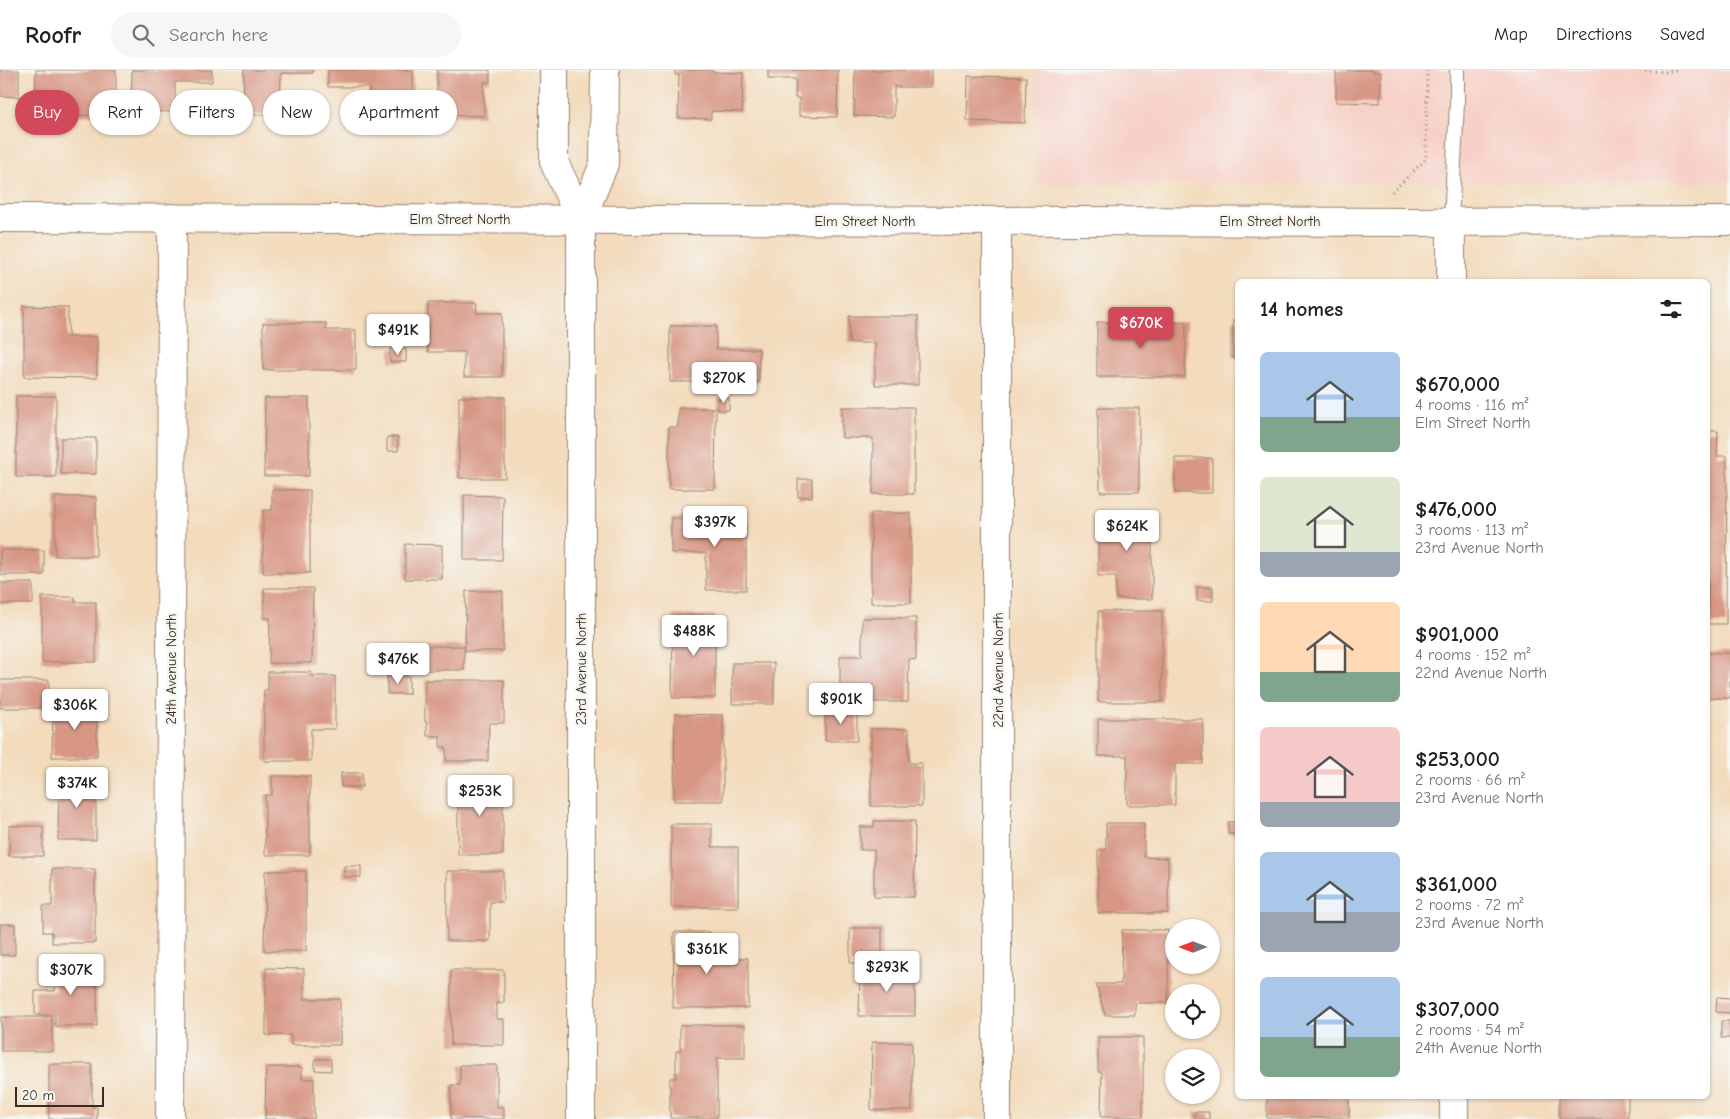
<!DOCTYPE html>
<meta charset="utf-8">
<style>
:root{--surface:#fff;--page:#f6f6f6;--text:#202124;--muted:#757577;--line:#e0e0e0;--accent:#d1495b}
body{margin:0;font-family:"Comic Neue",sans-serif;background:var(--page);color:var(--text);height:100vh;display:flex;flex-direction:column;font-size:19px;white-space:nowrap}
*{box-sizing:border-box;margin:0}
p{font-size:16px;color:var(--muted)}
.icon{flex:none;width:28px;height:28px;fill:none;stroke:currentColor;stroke-width:2;stroke-linecap:round;stroke-linejoin:round}
.map{position:relative;flex:1;overflow:hidden}
.details{position:absolute;left:1235px;top:209px;width:475px;height:820px;display:flex;flex-direction:column;background:var(--surface);border-radius:8px;box-shadow:0 1px 4px #0004}
.details>*{flex:none}
.top-card{position:absolute;left:15px;top:20px;width:475px;height:45px;display:flex;gap:10px}
.needle{width:32px;rotate:270deg}
.fabs{position:absolute;left:1165px;top:849px;display:grid;gap:10px}
.fabs a{display:grid;place-items:center;width:55px;height:55px;border-radius:50%;background:var(--surface);box-shadow:0 1px 4px #0004;font-size:25px}
.scale{position:absolute;left:15px;bottom:12px;width:89px;box-sizing:border-box;padding-left:5px;border:2px solid #3b2a1e;border-top:0;font-size:14px;line-height:18px;white-space:nowrap;color:#3b2a1e;-webkit-text-stroke:4px #f6f6f2;paint-order:stroke}
.price{position:absolute;translate:-50% -42px;padding:0 11px;border-radius:5px;background:#fff;color:#222;font-size:16px;line-height:32px;filter:drop-shadow(0 1px 2px #0008)}
.price::after{content:'';position:absolute;left:50%;top:30px;width:15px;height:11px;margin-left:-8px;background:inherit;clip-path:polygon(0 0,100% 0,50% 100%)}
.price.selected{background:var(--accent);color:#fff}
ul{padding:0;list-style:none}
li{display:flex;align-items:center;gap:15px;height:125px;padding:0 25px}
li span{display:grid;place-items:center;flex:none;width:140px;height:100px;border-radius:8px;color:#555}
li>.icon{margin-inline-start:auto}
span .icon{width:60px;height:60px;fill:#fffc;stroke-width:1}
li b{font-size:21px}
h2{display:flex;justify-content:space-between;align-items:center;height:60px;padding:0 25px;font-size:21px}
.pill{padding:0 18px;border-radius:22px;background:var(--surface);box-shadow:0 1px 4px #0004;font-size:18px;line-height:45px}
.pill.selected{background:var(--accent);color:#fff}
header{display:flex;align-items:center;gap:30px;box-sizing:border-box;height:70px;padding:0 25px;background:var(--surface);border-bottom:1px solid var(--line)}
header strong{font-size:24px}
nav{display:flex;gap:28px;margin-inline-start:auto;font-size:18px}
.search{width:350px;height:45px;background:var(--page);display:flex;align-items:center;gap:12px;box-sizing:border-box;padding:0 18px;border-radius:28px;color:var(--muted);font-size:19px}
.map>svg:first-child{display:block}
.built{fill:#f7d1c8}
.building{fill:#d89785}
.lines{fill:none;stroke-linecap:round;stroke-linejoin:round}
.service-casing{stroke:#97826d;stroke-width:16}
.minor-casing{stroke:#97826d;stroke-width:30}
.tertiary-casing{stroke:#97826d;stroke-width:30}
.path{stroke:#97826d;stroke-width:3;stroke-dasharray:1 4;stroke-linecap:butt}
.service{stroke:#fff;stroke-width:14}
.minor{stroke:#fff;stroke-width:28}
.tertiary{stroke:#fff;stroke-width:28}
.labels{text-anchor:middle;dominant-baseline:central;stroke-width:5;stroke-linejoin:round;paint-order:stroke}
.street-label{font-size:14px;fill:#3b2a1e;stroke:#f6f6f2}
</style>
<header>
<strong>Roofr</strong>
<div class="search"><svg class="icon" aria-label="search" viewBox="0 0 24 24"><circle cx="10" cy="10" r="6"/><path d="M15 15l6 6"/></svg>Search here</div>
<nav><a>Map</a><a>Directions</a><a>Saved</a></nav>
</header>
<div class="map">
<svg width="1730" height="1049" viewBox="0 0 1730 1049">
<rect width="100%" height="100%" fill="#f6f6f2"/>
<filter id="ink" filterUnits="userSpaceOnUse"><feTurbulence type="fractalNoise" baseFrequency=".02" numOctaves="2"/><feDisplacementMap in="SourceGraphic" scale="10" xChannelSelector="R" yChannelSelector="G"/><feConvolveMatrix kernelMatrix="1 2 1 2 8 2 1 2 1" color-interpolation-filters="sRGB"/></filter>
<filter id="wash" filterUnits="userSpaceOnUse"><feTurbulence type="fractalNoise" baseFrequency=".0096" numOctaves="4" result="noise"/><feDisplacementMap in="SourceGraphic" scale="20" xChannelSelector="R" yChannelSelector="G"/><feGaussianBlur stdDeviation="1.12" result="paint"/><feColorMatrix in="noise" values="0 0 0 0 0 0 0 0 0 0 0 0 0 0 0 0 0 1.4 0 .05"/><feComposite in="paint" operator="in"/></filter>
<g filter="url(#wash)">
<rect width="100%" height="100%" fill="#f3dbbc"/>
<path class="built" d="M1036,0H1730V112L1037,114Z"/>
<g id="blocks">
<path class="building" d="M0,0H19V27L0,26Z
M36,0H116V46L75,45L76,31L35,30Z
M132,0H212V12H175V42L131,41Z
M244,0H313V3H281L280,45H243Z
M328,0H413V45L369,44V17H328Z
M437,0H490V12H484V46L437,45Z
M675,0H712V2L743,3L742,42L711,41V49L678,48L679,5H675Z
M768,0H838L837,47L799,46V28H795L796,9H768Z
M855,0H931V17H894V47L854,46Z
M1336,0H1373V2H1381L1380,33L1336,32Z
M968,6L1026,7L1025,53L967,51Z
M428,233H477L476,243H502V307H464V282H428Z
M24,236L68,237V267H97V308L24,307Z
M849,246H918V315H875V273H849Z
M1233,250H1238V288H1233Z
M1097,252H1186L1185,307H1097Z
M263,253H326V260H356V300H263Z
M670,256H716V279H759V312H670Z
M390,279H406V292H390Z
M16,326H56V407H16Z
M459,327H505V408H459Z
M265,328H309V406H264Z
M718,328H729V340H718Z
M842,337H914V424H873V368H842Z
M678,338H716L715,419H669V357H678Z
M1098,338H1139V422H1100V404H1098Z
M1708,361H1718L1717,386H1727L1726,554H1708Z
M387,367H398V381H387Z
M61,368H96V404H61Z
M1175,388H1212V423H1175Z
M798,409H812V427H798Z
M272,420H310V503H263V440H272Z
M464,425L503,426L502,490H464Z
M55,427H96V486H55Z
M1098,442H1152V529H1116V506H1098Z
M871,443H911V533H871Z
M671,448H746V520H706V483H671Z
M405,474L442,475V509H405Z
M0,480H44V505H0Z
M0,513H33V534H0Z
M1197,517H1213V531H1197Z
M264,518H313L312,593H269L270,548H264Z
M466,521H503V581H465Z
M42,527H75V532H96V592H42Z
M1098,541H1162V632H1098Z
M673,545H715V628H672Z
M862,548H916V590L909,589L908,632H840V586H862Z
M424,576H464V600H424Z
M1708,583H1730V628H1708Z
M732,593H774V634H732Z
M268,602H311V606H335V659H311V691H264V620H268Z
M387,606H409V624H387Z
M0,610H49V638H0Z
M425,610H504V653H489L488,691H446V677H440V666H427V652H425Z
M53,634H97V687H52Z
M825,639H857V671H825Z
M675,644L723,645V731H674Z
M1098,649H1203V694H1175V735H1127V686H1098Z
M871,659H909V693H922V736H871Z
M341,703H362V717H341Z
M272,706H310V785H265V725H272Z
M458,706H496V725H503V785H458Z
M59,707H96V770H58Z
M874,751H915L914,827H874V780H860V757H874Z
M1228,752H1238V764H1228Z
M1106,753H1144V787L1168,788V843H1098V780H1106Z
M671,754H712V777H738V837H671Z
M9,756H43V786H9Z
M344,796H361V807H344Z
M52,799H95V873H52V862H43V836H52Z
M265,801H306V881H264Z
M447,801H503V832H490V871H447Z
M0,854H15V885H0Z
M850,858H882V893H850Z
M1122,860H1168V933H1135V945H1105L1096,914H1121Z
M674,862H710V888H748V938H673Z
M55,894H97V956H55V945H35V921H55Z
M266,898L304,899V929H340V975H291V965H266Z
M860,899H915V946H859Z
M451,900H504V933H497V949H504V975H451Z
M1717,927L1730,928V943L1716,942Z
M1,947H52V981H1Z
M1721,951H1730V968H1721Z
M680,955H745V988H717V1048H670V1008H676V981H680Z
M1098,967H1143V1047H1101L1102,1002H1098Z
M872,972H912V1040H871Z
M315,989H331V1001L315,1000Z
M49,994H92V1037H97V1049H49Z
M460,995H497V1037H504V1049H451V1015H460Z
M266,997H302V1009H314V1049H265Z
M1267,1026H1349V1048H1267Z
M1559,1026H1628V1049H1559Z
M1195,1042H1209V1049H1195Z"/>
</g>
</g>
<g filter="url(#ink)">
<use href="#blocks" fill-opacity="0" stroke="#97826d" stroke-width="1"/>
<g class="lines">
<g class="service-casing">
<path id="service" d="M1451,152L1457,33V0"/>
</g>
<g class="minor-casing">
<path id="minor" d="M554,0V92L581,150
M997,151V1049
M1451,152V211
M1454,1026V1049
M170,1049L172,148
M581,1049V150L604,94L605,0"/>
</g>
<g class="tertiary-casing">
<path id="tertiary" d="M0,148L1409,152L1730,151"/>
</g>
<path class="path" d="M1640,0L1666,2L1676,0
M1392,122L1426,89L1427,0"/>
<use href="#service" class="service"/>
<use href="#minor" class="minor"/>
<use href="#tertiary" class="tertiary"/>
</g>
</g>
<g class="labels">
<g class="street-label">
<text x="460" y="149">Elm Street North</text>
<text x="865" y="151">Elm Street North</text>
<text x="1270" y="151">Elm Street North</text>
<text transform="translate(171 599) rotate(-90)">24th Avenue North</text>
<text transform="translate(581 599) rotate(-90)">23rd Avenue North</text>
<text transform="translate(998 600) rotate(-90)">22nd Avenue North</text>
</g>
</g>
</svg>
<div class="fabs">
<a><svg class="needle" viewBox="-14 -14 28 28"><path d="M0-13l5 13h-10z" fill="#e53935"/><path d="M0 13l5-13h-10z" fill="#757577"/></svg></a>
<a><svg class="icon" aria-label="locate" viewBox="0 0 24 24"><circle cx="12" cy="12" r="6"/><path d="M12 2v4M12 18v4M2 12h4M18 12h4"/></svg></a>
<a><svg class="icon" aria-label="layers" viewBox="0 0 24 24"><path d="M12 4l9 5-9 5-9-5zM3 14l9 5 9-5"/></svg></a>
</div>
<div class="scale">20 m</div>
<b class="price selected" style="left:1141px;top:279px">$670K</b>
<b class="price" style="left:398px;top:286px">$491K</b>
<b class="price" style="left:724px;top:334px">$270K</b>
<b class="price" style="left:715px;top:478px">$397K</b>
<b class="price" style="left:1127px;top:482px">$624K</b>
<b class="price" style="left:694px;top:587px">$488K</b>
<b class="price" style="left:398px;top:615px">$476K</b>
<b class="price" style="left:841px;top:655px">$901K</b>
<b class="price" style="left:75px;top:661px">$306K</b>
<b class="price" style="left:77px;top:739px">$374K</b>
<b class="price" style="left:480px;top:747px">$253K</b>
<b class="price" style="left:707px;top:905px">$361K</b>
<b class="price" style="left:887px;top:923px">$293K</b>
<b class="price" style="left:71px;top:926px">$307K</b>
<div class="top-card">
<a class="pill selected">Buy</a>
<a class="pill">Rent</a>
<a class="pill">Filters</a>
<a class="pill">New</a>
<a class="pill">Apartment</a>
</div>
<section class="details">
<h2>14 homes<svg class="icon" aria-label="filters" viewBox="0 0 24 24"><path d="M4 7h16M4 17h16"/><circle cx="9" cy="7" r="2"/><circle cx="15" cy="17" r="2"/></svg></h2>
<ul>
<li><span style="background:linear-gradient(#a9c7e8 65%,#7fa58c 0)"><svg class="icon" aria-label="home" viewBox="0 0 24 24"><path d="M3 11l9-7 9 7M6 9v11h12V9"/></svg></span><div><b>$670,000</b><p>4 rooms · 116 m²</p><p>Elm Street North</p></div></li>
<li><span style="background:linear-gradient(#dfe7d0 75%,#9aa5b1 0)"><svg class="icon" aria-label="home" viewBox="0 0 24 24"><path d="M3 11l9-7 9 7M6 9v11h12V9"/></svg></span><div><b>$476,000</b><p>3 rooms · 113 m²</p><p>23rd Avenue North</p></div></li>
<li><span style="background:linear-gradient(#ffd9b3 70%,#7fa58c 0)"><svg class="icon" aria-label="home" viewBox="0 0 24 24"><path d="M3 11l9-7 9 7M6 9v11h12V9"/></svg></span><div><b>$901,000</b><p>4 rooms · 152 m²</p><p>22nd Avenue North</p></div></li>
<li><span style="background:linear-gradient(#f6c9c9 75%,#9aa5b1 0)"><svg class="icon" aria-label="home" viewBox="0 0 24 24"><path d="M3 11l9-7 9 7M6 9v11h12V9"/></svg></span><div><b>$253,000</b><p>2 rooms · 66 m²</p><p>23rd Avenue North</p></div></li>
<li><span style="background:linear-gradient(#a9c7e8 60%,#9aa5b1 0)"><svg class="icon" aria-label="home" viewBox="0 0 24 24"><path d="M3 11l9-7 9 7M6 9v11h12V9"/></svg></span><div><b>$361,000</b><p>2 rooms · 72 m²</p><p>23rd Avenue North</p></div></li>
<li><span style="background:linear-gradient(#a9c7e8 60%,#7fa58c 0)"><svg class="icon" aria-label="home" viewBox="0 0 24 24"><path d="M3 11l9-7 9 7M6 9v11h12V9"/></svg></span><div><b>$307,000</b><p>2 rooms · 54 m²</p><p>24th Avenue North</p></div></li>
</ul>
</section>
</div>
